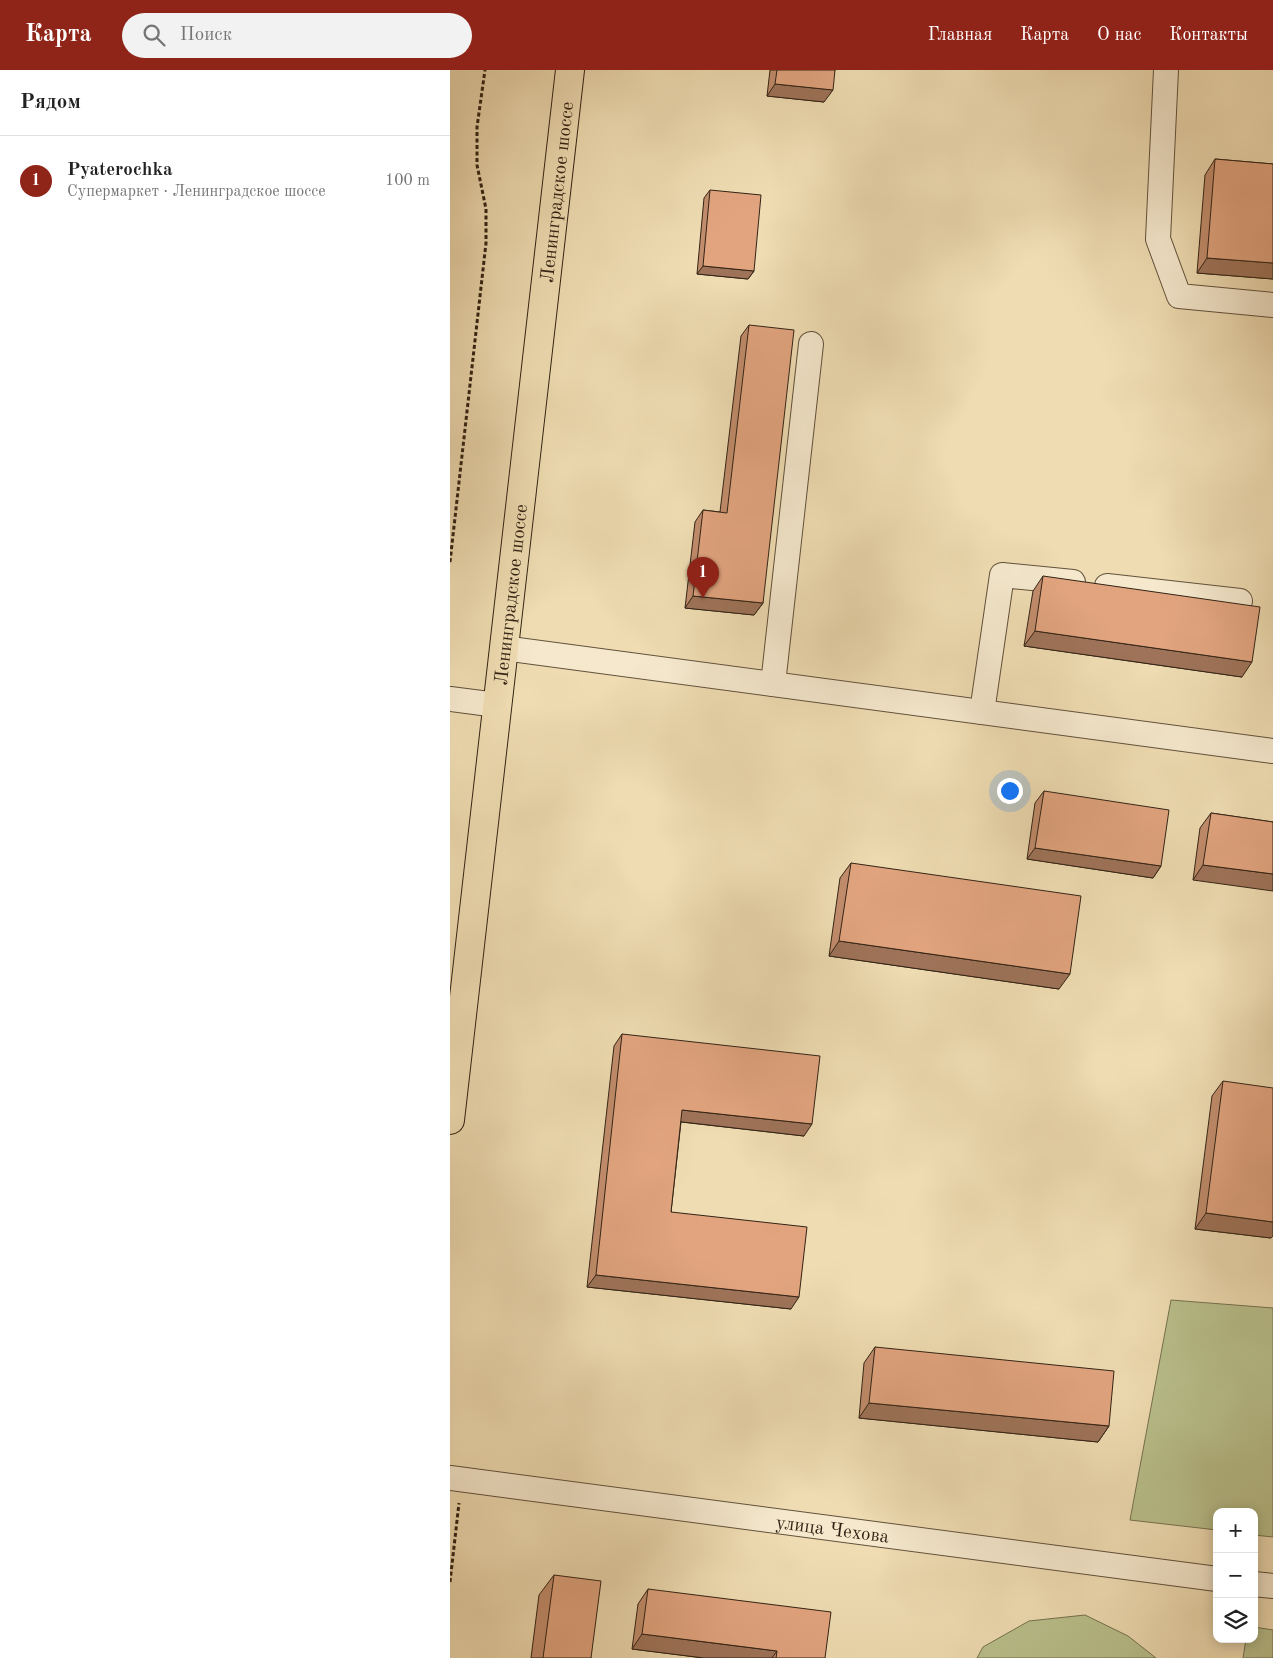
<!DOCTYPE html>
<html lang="ru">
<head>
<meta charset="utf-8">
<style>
  body { margin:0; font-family:"Old Standard TT",serif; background:#f2f2f2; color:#222 }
  .controls { position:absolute; right:15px; bottom:15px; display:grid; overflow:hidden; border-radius:10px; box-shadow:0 2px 12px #0003 }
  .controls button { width:45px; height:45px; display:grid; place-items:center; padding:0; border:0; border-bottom:1px solid #e0e0e0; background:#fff; color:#222; font:25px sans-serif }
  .you { position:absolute; left:559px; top:720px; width:18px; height:18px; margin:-12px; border:4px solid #fff; border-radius:50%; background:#1a73e8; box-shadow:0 0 0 8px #1a73e833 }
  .badge { display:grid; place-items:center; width:32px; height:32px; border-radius:50%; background:#8f2418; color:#fff; font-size:16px; font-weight:700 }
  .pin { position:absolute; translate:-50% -41px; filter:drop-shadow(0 1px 2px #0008) }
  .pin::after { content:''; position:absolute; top:26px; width:18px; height:15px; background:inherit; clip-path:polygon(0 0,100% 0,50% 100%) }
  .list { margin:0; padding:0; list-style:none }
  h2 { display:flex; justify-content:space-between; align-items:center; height:65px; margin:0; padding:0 20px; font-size:21px }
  h2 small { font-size:16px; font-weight:400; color:#767676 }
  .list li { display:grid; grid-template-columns:32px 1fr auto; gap:15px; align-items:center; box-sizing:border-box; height:90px; padding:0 20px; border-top:1px solid #e0e0e0 }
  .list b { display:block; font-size:19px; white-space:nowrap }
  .list p { margin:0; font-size:16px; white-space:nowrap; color:#767676 }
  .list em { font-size:16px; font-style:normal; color:#767676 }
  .icon { flex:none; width:28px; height:28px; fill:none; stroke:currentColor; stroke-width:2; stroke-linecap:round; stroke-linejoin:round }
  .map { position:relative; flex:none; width:823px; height:1588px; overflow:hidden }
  header { display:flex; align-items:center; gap:30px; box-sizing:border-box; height:70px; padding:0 25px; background:#8f2418; color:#fff }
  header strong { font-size:24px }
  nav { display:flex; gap:28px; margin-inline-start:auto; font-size:18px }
  .search { width:350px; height:45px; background:#f2f2f2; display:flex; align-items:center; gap:12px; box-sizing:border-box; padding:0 18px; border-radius:28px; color:#767676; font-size:19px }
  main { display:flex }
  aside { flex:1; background:#fff }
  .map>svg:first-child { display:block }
</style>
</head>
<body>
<header>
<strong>Карта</strong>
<div class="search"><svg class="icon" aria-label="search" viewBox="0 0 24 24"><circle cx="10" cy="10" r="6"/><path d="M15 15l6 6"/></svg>Поиск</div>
<nav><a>Главная</a><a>Карта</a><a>О нас</a><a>Контакты</a></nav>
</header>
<main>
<aside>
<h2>Рядом<small></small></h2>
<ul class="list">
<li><span class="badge">1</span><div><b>Pyaterochka</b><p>Супермаркет · Ленинградское шоссе</p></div><em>100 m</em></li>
</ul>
</aside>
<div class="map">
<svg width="823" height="1588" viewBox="0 0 823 1588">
  <rect width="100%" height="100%" fill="#efdcb2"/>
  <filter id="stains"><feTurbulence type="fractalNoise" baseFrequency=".004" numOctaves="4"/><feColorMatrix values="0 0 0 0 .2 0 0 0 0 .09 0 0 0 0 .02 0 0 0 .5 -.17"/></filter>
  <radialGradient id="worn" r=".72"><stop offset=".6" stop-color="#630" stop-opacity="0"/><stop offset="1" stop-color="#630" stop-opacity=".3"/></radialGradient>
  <!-- green -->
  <path fill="#b9c08c" stroke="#767250" d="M721,1230L823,1238V1467L804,1465V1442H767V1460L680,1450Z
    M635,1545L678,1566L706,1588H527L533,1577L579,1551Z
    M804,1557L823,1560V1588H793L796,1569H804Z"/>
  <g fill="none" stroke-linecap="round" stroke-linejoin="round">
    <defs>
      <g id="minor">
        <path d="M716,0L708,169L729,226L823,235"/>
        <path d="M657,516L790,531"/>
        <path d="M54,578L823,681"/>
        <path d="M323,614L361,274"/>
        <path d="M0,629L47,635"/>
        <path d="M532,642L552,505L623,512"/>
        <path id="s1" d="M0,1408L767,1509"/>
        <path d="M804,1514L823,1516"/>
      </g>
      <g id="major">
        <path id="s2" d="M0,1050L120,0"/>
      </g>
    </defs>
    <!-- minor casing -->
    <use href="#minor" stroke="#61513c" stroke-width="26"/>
    <!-- major casing -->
    <use href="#major" stroke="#322315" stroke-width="30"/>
    <!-- path -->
    <path stroke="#322315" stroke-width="3" stroke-dasharray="4 2.5" stroke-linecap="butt" d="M0,492L36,173V139L27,95V57L35,0
      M0,1512L9,1433"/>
    <!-- minor -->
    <use href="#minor" stroke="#f5e8cd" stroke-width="24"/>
    <!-- major -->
    <use href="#major" stroke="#efdcb2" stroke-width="28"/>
  </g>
  <!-- wall -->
  <path fill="#c28d6d" stroke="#322315" d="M320,0H385L374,32L317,26Z
    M765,89L823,94V209L747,203L755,105Z
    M260,120L304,201L298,209L247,204L254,128Z
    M299,255L313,533L304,545L235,538L245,452L253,440L270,442L291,266Z
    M593,506L792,607L574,576L583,521Z
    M594,721L711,796L703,808L577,789L585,733Z
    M761,743L823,752L743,810L750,758Z
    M401,793L609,919L379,886L390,808Z
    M172,964L354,1066L231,1052L221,1142L341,1239L137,1217L164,976Z
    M773,1011L821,1168L745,1159L762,1026Z
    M425,1277L659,1356L648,1372L409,1348L414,1293Z
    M104,1505L141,1588H81L89,1525Z
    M198,1519L375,1588H254L182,1579L188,1534Z"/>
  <!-- shaded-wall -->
  <path fill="#9e7359" stroke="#322315" d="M325,14L383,20L374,32L317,26Z
    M757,188L823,193V209L747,203Z
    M253,196L304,201L298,209L247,204Z
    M243,526L313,533L304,545L235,538Z
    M585,561L802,592L792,607L574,576Z
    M585,778L711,796L703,808L577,789Z
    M753,795L823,804V821L743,810Z
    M389,871L620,904L609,919L379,886Z
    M232,1040L362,1054L354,1066L224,1051Z
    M756,1143L823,1152V1166L821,1168L745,1159Z
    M146,1205L349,1227L341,1239L137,1217Z
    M419,1333L659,1356L648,1372L409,1348Z
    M192,1564L327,1581L322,1588H254L182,1579Z"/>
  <!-- building -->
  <path fill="#e1a47f" stroke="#322315" d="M327,0H385L383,20L325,14Z
    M765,89L823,94V193L757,188Z
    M260,120L311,125L304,201L253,196Z
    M299,255L344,260L313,533L243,526L253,440L277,443Z
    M593,506L810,537L802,592L585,561Z
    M594,721L719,740L711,796L585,778Z
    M761,743L823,752V804L753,795Z
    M401,793L631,826L620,904L389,871Z
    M172,964L370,986L362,1054L232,1040L221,1142L357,1157L349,1227L146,1205Z
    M773,1011L823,1018V1152L756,1143Z
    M425,1277L664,1301L659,1356L419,1333Z
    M104,1505L151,1511L141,1588H93Z
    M198,1519L381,1542L375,1588H326L327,1581L192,1564Z"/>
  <g text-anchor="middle" stroke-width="4" stroke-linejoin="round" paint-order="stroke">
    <!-- street labels -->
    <g font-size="19" fill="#322315" stroke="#f5e8cd">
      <text dy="7" stroke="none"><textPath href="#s2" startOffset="934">Ленинградское шоссе</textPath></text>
      <text dy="7" stroke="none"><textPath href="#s2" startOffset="529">Ленинградское шоссе</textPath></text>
      <text dy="7" stroke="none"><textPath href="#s1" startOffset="386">улица Чехова</textPath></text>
    </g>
  </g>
  <rect width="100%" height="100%" filter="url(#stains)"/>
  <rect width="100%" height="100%" fill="url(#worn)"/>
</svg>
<div class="controls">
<button>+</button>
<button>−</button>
<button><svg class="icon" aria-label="layers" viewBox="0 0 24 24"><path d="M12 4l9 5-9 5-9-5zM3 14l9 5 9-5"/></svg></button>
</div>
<div class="you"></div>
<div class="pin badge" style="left:253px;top:528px">1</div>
</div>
</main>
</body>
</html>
